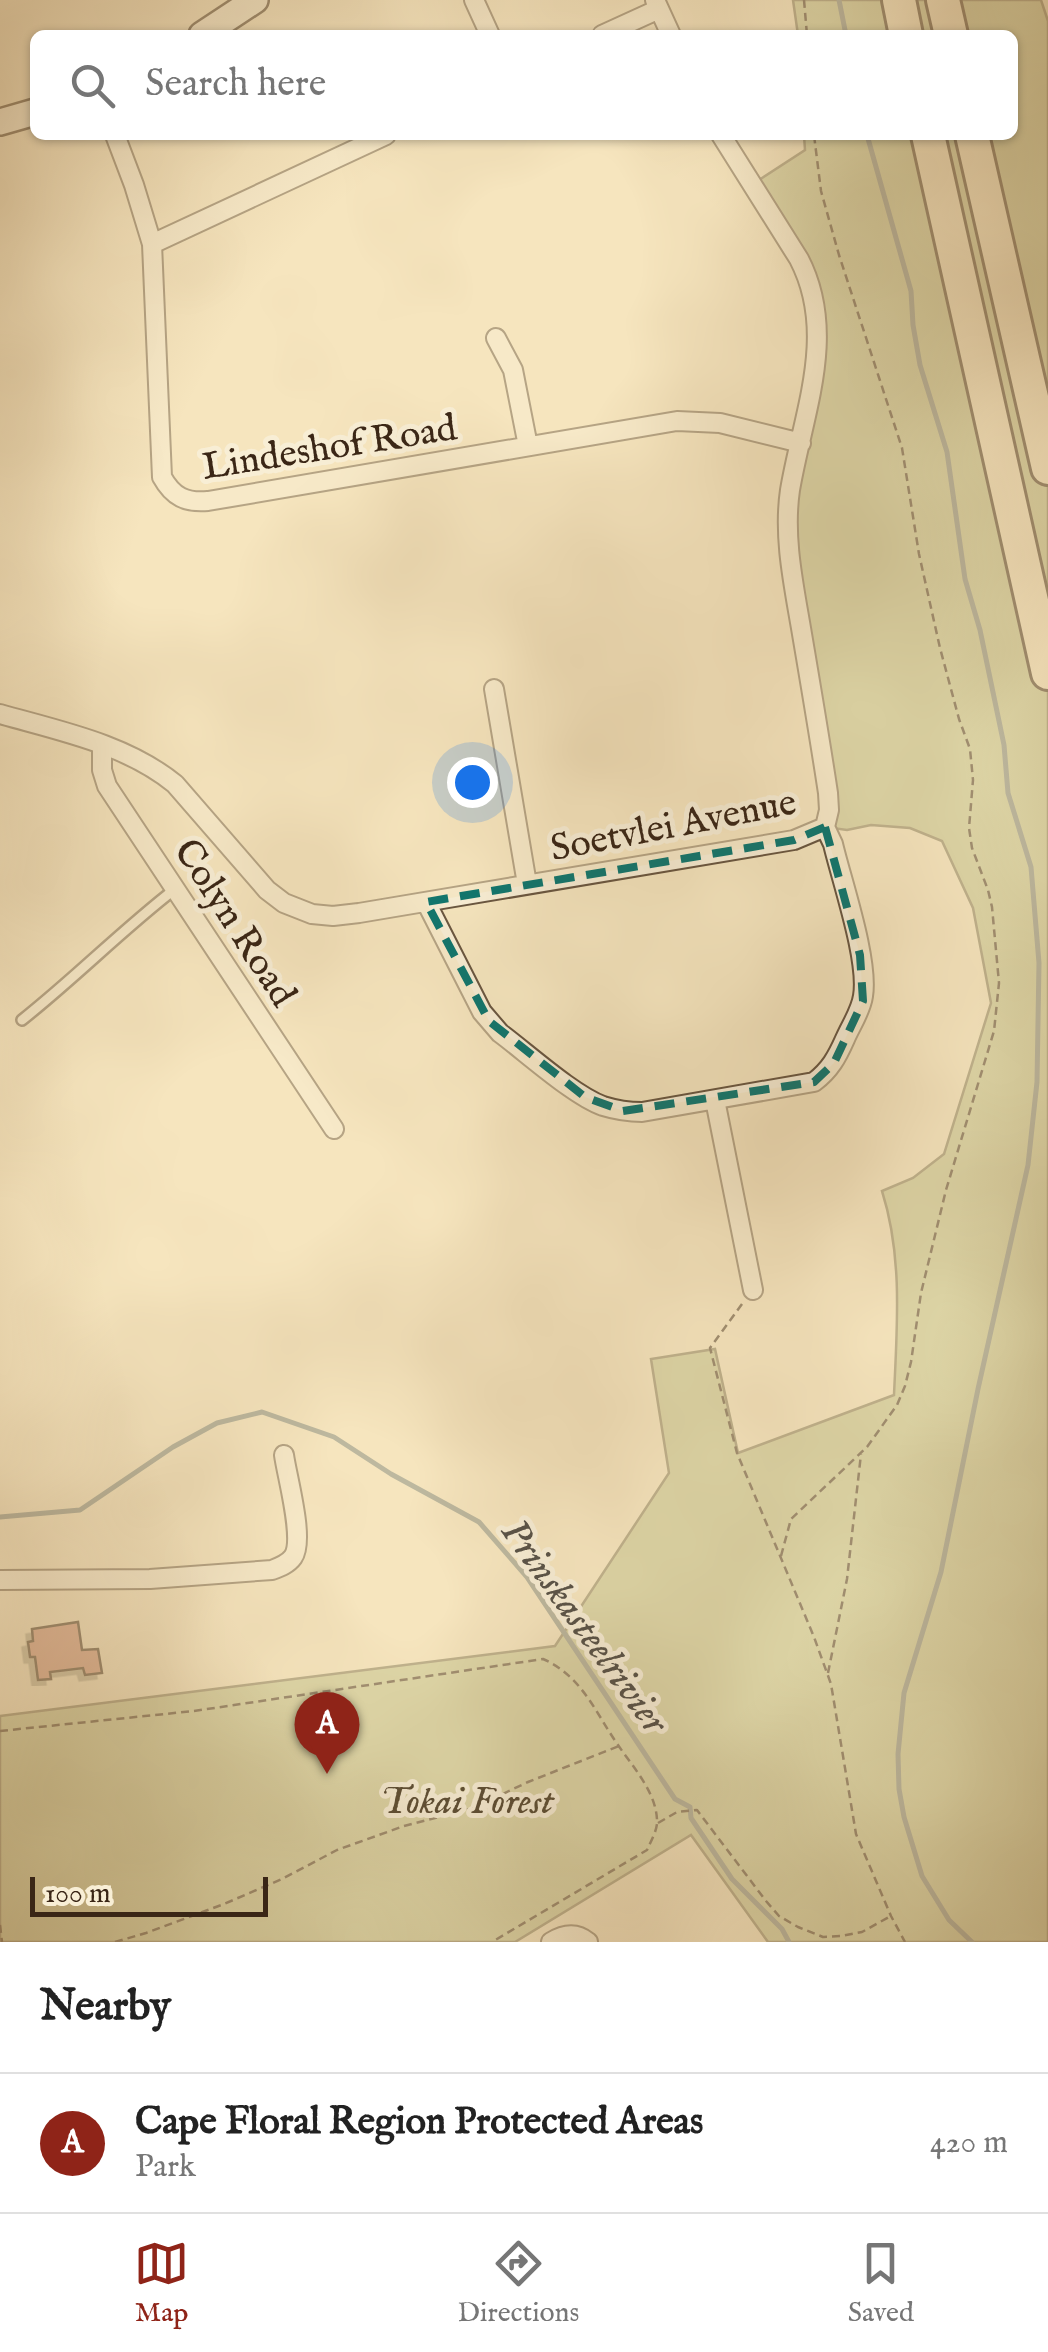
<!DOCTYPE html>
<html lang="en">
<head>
<meta charset="utf-8">
<style>
  body { margin:0; font-family:"IM FELL English",serif; background:#f2f2f2; color:#222 }
  .scale { position:absolute; left:30px; bottom:25px; width:238px; box-sizing:border-box; padding-left:10px; border:5px solid #3a2616; border-top:0; font-size:28px; line-height:35px; white-space:nowrap; color:#3a2616; -webkit-text-stroke:8px #f8eed5; paint-order:stroke }
  .you { position:absolute; left:472px; top:782px; width:35px; height:35px; margin:-25px; border:8px solid #fff; border-radius:50%; background:#1a73e8; box-shadow:0 0 0 15px #1a73e833 }
  .badge { display:grid; place-items:center; width:65px; height:65px; border-radius:50%; background:#8f2418; color:#fff; font-size:32px; font-weight:700 }
  .pin { position:absolute; translate:-50% -82px; filter:drop-shadow(0 2px 5px #0008) }
  .pin::after { content:''; position:absolute; top:52px; width:35px; height:30px; background:inherit; clip-path:polygon(0 0,100% 0,50% 100%) }
  .list { margin:0; padding:0; list-style:none }
  h2 { display:flex; justify-content:space-between; align-items:center; height:130px; margin:0; padding:0 40px; font-size:42px }
  h2 small { font-size:32px; font-weight:400; color:#767676 }
  .list li { display:grid; grid-template-columns:65px 1fr auto; gap:30px; align-items:center; box-sizing:border-box; height:140px; padding:0 40px; border-top:2px solid #e0e0e0 }
  .list b { display:block; font-size:38px; white-space:nowrap }
  .list p { margin:0; font-size:32px; white-space:nowrap; color:#767676 }
  .list em { font-size:32px; font-style:normal; color:#767676 }
  .icon { flex:none; width:55px; height:55px; fill:none; stroke:currentColor; stroke-width:2; stroke-linecap:round; stroke-linejoin:round }
  .map { position:relative; flex:none; width:1048px; height:1942px; overflow:hidden }
  .search { position:absolute; background:#fff; box-shadow:0 2px 8px #0004; left:30px; right:30px; top:30px; height:110px; display:flex; align-items:center; gap:25px; box-sizing:border-box; padding:0 35px; border-radius:15px; color:#767676; font-size:38px }
  .sheet { height:270px; background:#fff }
  nav { display:flex; justify-content:space-around; align-items:center; box-sizing:border-box; height:140px; border-top:2px solid #e0e0e0; background:#fff; font-size:28px; color:#767676 }
  nav a { display:grid; justify-items:center; gap:5px }
  nav .on { color:#8f2418 }
  .map>svg:first-child { display:block }
</style>
</head>
<body>
<div class="map">
<svg width="1048" height="1942" viewBox="0 0 1048 1942">
  <defs>
    <filter id="shadow"><feDropShadow dx="-5.5" dy="5.5" stdDeviation="0" flood-color="#0004"/></filter>
  </defs>
  <rect width="100%" height="100%" fill="#f5e5be"/>
  <filter id="stains"><feTurbulence type="fractalNoise" baseFrequency=".002" numOctaves="4"/><feColorMatrix values="0 0 0 0 .2 0 0 0 0 .09 0 0 0 0 .02 0 0 0 .5 -.17"/></filter>
  <radialGradient id="worn" r=".72"><stop offset=".6" stop-color="#630" stop-opacity="0"/><stop offset="1" stop-color="#630" stop-opacity=".3"/></radialGradient>
  <!-- green -->
  <path fill="#c2c38d" stroke="#7e7452" stroke-width="2.5" d="M793,0H1041L1048,21V1942H768L691,1835L515,1942H0V1716L555,1646L669,1473L651,1359L715,1349L738,1453L894,1395C897,1327 903,1257 882,1191L913,1178L944,1154L991,1003L973,908L942,841L910,828L871,825L847,830L825,827L788,549L814,299L753,184L805,150L804,135H1013V35H798Z"/>
  <g fill="none" stroke-linecap="round" stroke-linejoin="round">
    <!-- stream -->
    <path stroke="#78807a" stroke-width="5" d="M839,0L846,35
      M867,135L911,291L913,325L920,365L947,452L965,579L980,630L1004,745L1008,793L1031,867L1039,963L1037,1082L1028,1165L978,1389L941,1572L904,1693L898,1754L899,1789L904,1817L922,1876L949,1920L972,1942
      M0,1517L80,1510L173,1447L217,1423L262,1412L334,1437L391,1474L479,1522L527,1577L675,1799L690,1807L691,1818L732,1879L782,1929L789,1942"/>
  </g>
  <!-- building -->
  <path fill="#ce8971" stroke="#3a2616" stroke-width="2.5" filter="url(#shadow)" d="M78,1622L82,1650L98,1649L102,1673L85,1675L83,1668L50,1672L51,1679L38,1680L35,1657H30L28,1642L33,1641L32,1629Z"/>
  <g fill="none" stroke-linecap="round" stroke-linejoin="round">
    <defs>
      <path id="lane" d="M22,1020C75,978 122,930 175,889"/>
      <path id="street" d="M474,0L490,35
        M655,0L671,35
        M602,35L659,9
        M115,135L134,185L152,244L162,477C173,497 186,503 208,501L677,421L720,423L801,443
        M721,135L799,259C838,334 803,413 790,490C783,538 794,586 802,634C811,687 820,740 828,793L829,810L825,827
        M152,244L386,135
        M496,338L513,370L528,446
        M494,689L527,884
        M0,714C60,731 126,744 175,784L267,890L284,903L312,914L333,916L359,913L794,840L825,827
        M102,745V770L107,786L334,1129
        M426,902L482,1012L500,1033C527,1053 573,1095 603,1106C616,1110 628,1112 642,1112L814,1082C830,1070 837,1057 845,1039C851,1025 861,1011 863,996C869,960 842,882 833,844L825,827
        M715,1100L753,1290
        M0,1580L150,1579L272,1570C280,1567 288,1564 293,1557C305,1540 287,1477 284,1455
        M551,1942C564,1934 576,1932 588,1942"/>
      <path id="secondary" d="M202,35L255,0
        M0,122L35,112"/>
      <path id="highway" d="M899,0L906,35
        M943,0L951,35
        M928,135L1048,673
        M972,135L1048,468"/>
    </defs>
    <!-- lane casing -->
    <use href="#lane" stroke="#695640" stroke-width="14"/>
    <!-- street casing -->
    <use href="#street" stroke="#695640" stroke-width="22"/>
    <!-- secondary casing -->
    <use href="#secondary" stroke="#3a2616" stroke-width="30"/>
    <!-- highway casing -->
    <use href="#highway" stroke="#3a2616" stroke-width="38"/>
    <!-- path -->
    <path stroke="#3a2616" stroke-width="2.5" stroke-dasharray="8 5" stroke-linecap="butt" d="M804,0L807,35
      M742,1304L710,1348L737,1453L814,1637L831,1684L856,1834L891,1916L905,1942
      M781,1556L791,1519L867,1447L897,1405L905,1386L911,1362L921,1293L946,1190L994,1031L999,983L992,907L988,890L972,848L969,828L973,780L970,749L959,719L940,648L919,554L902,448L839,255L821,191L814,135
      M828,1673L847,1579L861,1454
      M0,1731L194,1711L543,1659C582,1676 595,1712 618,1745C633,1767 656,1792 657,1820C658,1829 651,1841 647,1850L492,1942
      M658,1823L677,1812L697,1810L766,1901L779,1916L798,1927L823,1937L841,1936L862,1932L889,1917
      M0,1925L2,1942
      M115,1942L146,1933L224,1904L282,1879L337,1850L404,1826L473,1808L528,1782L619,1746"/>
    <!-- lane -->
    <use href="#lane" stroke="#f8eed5" stroke-width="9"/>
    <!-- street -->
    <use href="#street" stroke="#f8eed5" stroke-width="18"/>
    <!-- secondary -->
    <use href="#secondary" stroke="#f8eed5" stroke-width="25"/>
    <!-- highway -->
    <use href="#highway" stroke="#f5e5be" stroke-width="32"/>
  </g>
  <!-- marked area -->
  <path d="M0 0H1048V1942H0ZM825,827L860,955L863,1001L834,1063L814,1082L623,1111L585,1097L489,1021L426,902L794,840Z" fill="#f5e5be" fill-opacity=".55" fill-rule="evenodd"/>
  <path fill="none" stroke="#0f766e" stroke-width="8" stroke-dasharray="20 12" stroke-linejoin="round" d="M825,827L860,955L863,1001L834,1063L814,1082L623,1111L585,1097L489,1021L426,902L794,840Z"/>
  <g text-anchor="middle" stroke-width="10" stroke-linejoin="round" paint-order="stroke">
    <!-- street labels -->
    <g font-size="38" fill="#3a2616" stroke="#f8eed5">
      <text transform="translate(329 446) rotate(-9)" y="13">Lindeshof Road</text>
      <text transform="translate(673 824) rotate(-11)" y="13">Soetvlei Avenue</text>
      <text transform="translate(236 922) rotate(57)" y="13">Colyn Road</text>
    </g>
    <!-- park labels -->
    <g font-size="38" font-style="italic" fill="#5c4d34" stroke="#f8eed5">
      <text x="467" y="1813">Tokai Forest</text>
    </g>
    <!-- water labels -->
    <g font-size="40" font-style="italic" fill="#595348" stroke="#f8eed5">
      <text transform="translate(586 1625) rotate(54)" y="14">Prinskasteelrivier</text>
    </g>
  </g>
  <rect width="100%" height="100%" filter="url(#stains)"/>
  <rect width="100%" height="100%" fill="url(#worn)"/>
</svg>
<div class="scale">100 m</div>
<div class="you"></div>
<div class="pin badge" style="left:327px;top:1774px">A</div>
<div class="search"><svg class="icon" aria-label="search" viewBox="0 0 24 24"><circle cx="10" cy="10" r="6"/><path d="M15 15l6 6"/></svg>Search here</div>
</div>
<section class="sheet">
<h2>Nearby<small></small></h2>
<ul class="list">
<li><span class="badge">A</span><div><b>Cape Floral Region Protected Areas</b><p>Park</p></div><em>420 m</em></li>
</ul>
</section>
<nav>
<a class="on"><svg class="icon" aria-label="map" viewBox="0 0 24 24"><path d="M3 6l6-2 6 2 6-2v14l-6 2-6-2-6 2zM9 4v14M15 6v14"/></svg>Map</a>
<a><svg class="icon" aria-label="directions" viewBox="0 0 24 24"><path d="M12 3l9 9-9 9-9-9zM9 14v-3h6M13 9l2 2-2 2"/></svg>Directions</a>
<a><svg class="icon" aria-label="saved" viewBox="0 0 24 24"><path d="M7 4h10v16l-5-4-5 4z"/></svg>Saved</a>
</nav>
</body>
</html>
